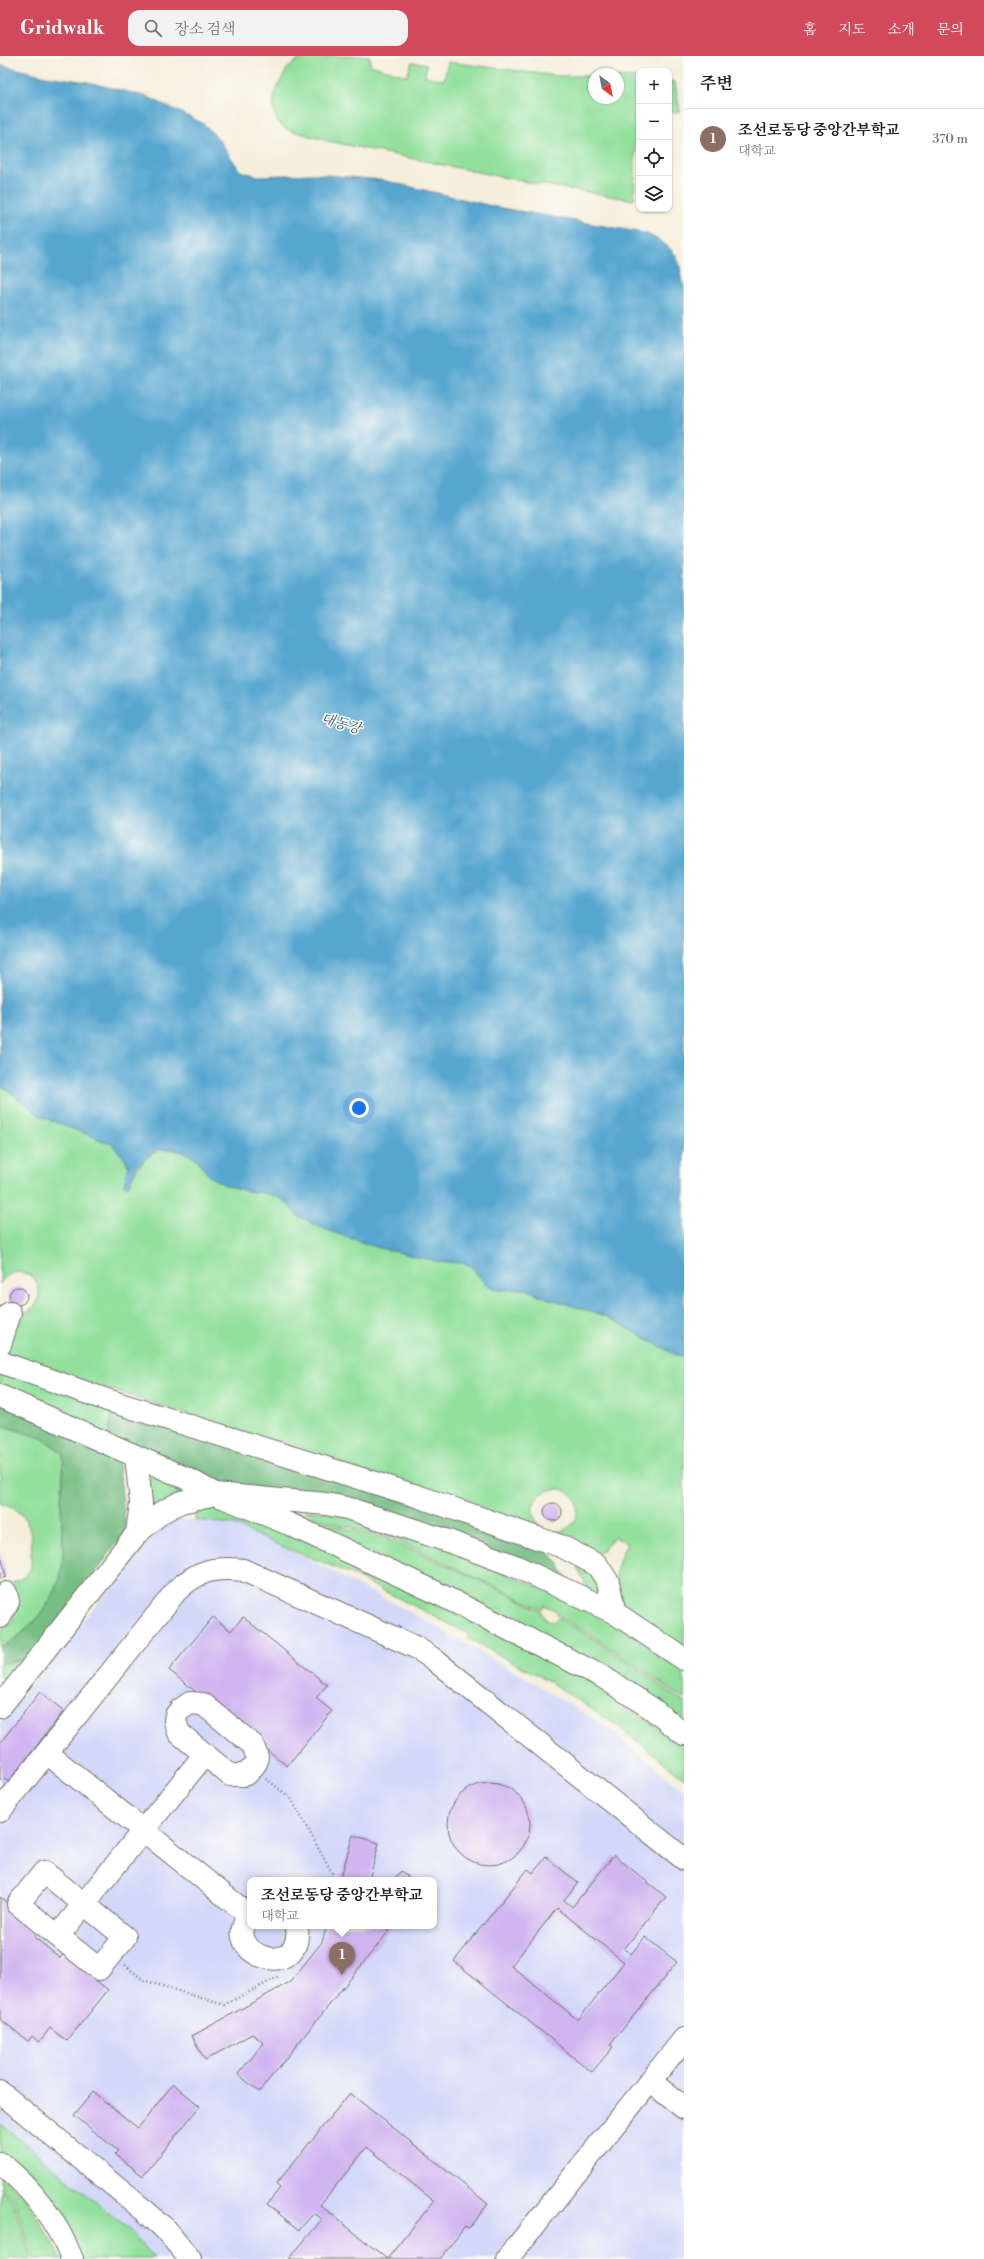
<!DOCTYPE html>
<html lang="ko">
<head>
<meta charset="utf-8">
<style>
  body { margin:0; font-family:"Libre Bodoni","Noto Serif KR",serif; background:#f2f2f2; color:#222 }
  .controls { position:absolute; right:12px; top:12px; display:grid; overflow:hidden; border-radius:8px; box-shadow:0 1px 3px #0004 }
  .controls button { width:36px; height:36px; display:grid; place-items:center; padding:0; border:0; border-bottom:1px solid #e0e0e0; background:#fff; color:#222; font:20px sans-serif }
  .compass { position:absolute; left:588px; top:12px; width:36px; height:36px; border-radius:50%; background:#fff; box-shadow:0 1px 3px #0004; rotate:148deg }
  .you { position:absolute; left:359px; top:1052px; width:14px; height:14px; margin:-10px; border:3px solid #fff; border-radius:50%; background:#1a73e8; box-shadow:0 0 0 6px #1a73e833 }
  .badge { display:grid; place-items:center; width:26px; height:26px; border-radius:50%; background:#d1495b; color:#fff; font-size:13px; font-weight:700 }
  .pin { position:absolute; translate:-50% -33px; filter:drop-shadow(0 1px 2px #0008) }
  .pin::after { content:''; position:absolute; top:21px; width:14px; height:12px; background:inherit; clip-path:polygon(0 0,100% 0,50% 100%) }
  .popup { position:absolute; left:247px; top:1821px; width:190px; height:52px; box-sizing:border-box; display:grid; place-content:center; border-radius:8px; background:#fff; filter:drop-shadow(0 1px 3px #0005); font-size:13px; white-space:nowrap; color:#767676 }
  .popup b { font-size:15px; color:#222 }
  .popup::after { content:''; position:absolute; left:50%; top:100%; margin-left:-8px; border:8px solid transparent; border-top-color:#fff }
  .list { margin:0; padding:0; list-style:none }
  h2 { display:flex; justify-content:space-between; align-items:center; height:52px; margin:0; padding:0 16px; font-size:17px }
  h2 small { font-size:13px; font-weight:400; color:#767676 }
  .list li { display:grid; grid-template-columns:26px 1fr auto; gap:12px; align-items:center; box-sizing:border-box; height:60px; padding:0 16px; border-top:1px solid #e0e0e0 }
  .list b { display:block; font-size:15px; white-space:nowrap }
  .list p { margin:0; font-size:13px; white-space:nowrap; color:#767676 }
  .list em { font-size:13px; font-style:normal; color:#767676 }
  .icon { flex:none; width:22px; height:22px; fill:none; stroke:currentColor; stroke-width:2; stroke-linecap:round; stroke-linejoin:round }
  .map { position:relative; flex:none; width:684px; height:2203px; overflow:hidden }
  header { display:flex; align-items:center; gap:24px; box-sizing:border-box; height:56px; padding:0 20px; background:#d1495b; color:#fff }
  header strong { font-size:19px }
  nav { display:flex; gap:22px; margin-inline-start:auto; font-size:14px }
  .search { width:280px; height:36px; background:#f2f2f2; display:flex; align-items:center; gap:10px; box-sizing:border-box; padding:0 14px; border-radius:12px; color:#767676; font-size:15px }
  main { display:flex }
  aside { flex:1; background:#fff }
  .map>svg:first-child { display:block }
</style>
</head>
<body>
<header>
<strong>Gridwalk</strong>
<div class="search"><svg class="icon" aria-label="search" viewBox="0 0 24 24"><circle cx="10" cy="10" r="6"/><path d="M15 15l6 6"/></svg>장소 검색</div>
<nav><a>홈</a><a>지도</a><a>소개</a><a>문의</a></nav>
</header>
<main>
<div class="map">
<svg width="684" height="2203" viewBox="0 0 684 2203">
  <rect width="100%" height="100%" fill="#fdfcf7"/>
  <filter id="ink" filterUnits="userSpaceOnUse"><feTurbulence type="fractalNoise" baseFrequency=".025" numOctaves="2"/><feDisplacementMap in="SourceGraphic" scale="8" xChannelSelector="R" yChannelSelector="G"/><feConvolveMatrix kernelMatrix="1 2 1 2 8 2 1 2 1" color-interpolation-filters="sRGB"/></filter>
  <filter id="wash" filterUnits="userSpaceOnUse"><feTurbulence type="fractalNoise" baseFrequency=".012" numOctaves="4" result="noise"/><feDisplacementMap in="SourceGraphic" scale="16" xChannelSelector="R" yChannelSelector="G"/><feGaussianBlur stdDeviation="0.9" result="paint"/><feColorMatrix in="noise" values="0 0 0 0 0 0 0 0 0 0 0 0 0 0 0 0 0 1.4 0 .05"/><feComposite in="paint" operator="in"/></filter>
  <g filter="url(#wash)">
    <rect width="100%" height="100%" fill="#f4eedb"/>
    <!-- built -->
    <path fill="#d3d8f9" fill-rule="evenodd" d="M173,1464H195L232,1468L286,1492L414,1558L546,1634L608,1672L684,1735V2203H90L0,2102V1667L157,1474ZM250,1824H434V1870H250Z"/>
    <!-- green -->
    <path fill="#93e09d" stroke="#5f8664" d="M306,0H370V9L407,20L412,6L427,8L425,20L444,24L448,6L558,20H594V42H618V21L639,22V70H636L634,144L526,126L328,85L286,73L277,65L273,51L276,34L287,13L299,3Z
      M669,25L675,26L680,55L669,57Z
      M0,1028L43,1061L112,1088L126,1104L128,1110L125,1129L128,1130C139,1107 155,1086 182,1096C188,1098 194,1101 198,1105C210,1116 208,1121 225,1129C243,1136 268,1132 283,1144C289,1148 293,1155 298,1160L440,1206L465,1207L471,1210L486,1229L498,1234L526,1233L541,1240L606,1260L676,1299L684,1300V1594L625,1555C610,1530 615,1511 627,1487L614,1481L596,1501L550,1476C564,1477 577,1470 577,1454C577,1413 507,1439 543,1473L0,1298L15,1258C36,1258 45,1240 35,1223C23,1213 8,1214 0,1228Z
      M0,1310L113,1352L108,1381L0,1334Z
      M0,1369L42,1382L63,1397C64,1415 62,1429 61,1446C61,1464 64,1483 63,1501C62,1540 34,1571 2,1591L0,1590V1575L11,1568L14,1559L9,1529C16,1525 24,1522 29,1515C32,1512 31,1504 31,1500C34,1475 27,1453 0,1448Z
      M149,1415L191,1431L152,1456Z
      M217,1450L292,1476L600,1630L684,1691V1722L618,1670L547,1624L467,1582L469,1578L349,1517L286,1492L232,1468L195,1464V1453Z
      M304,1454L325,1456L436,1488L611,1561L684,1610V1643L602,1586L557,1559V1555L544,1549L542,1553L392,1482L317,1463Z
      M291,1455L301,1456L315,1465L390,1484L505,1536L541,1555L544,1562L554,1566L558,1562L602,1588L684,1646V1675L287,1459Z
      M591,1509L601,1539L588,1533L577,1511Z
      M34,1601L13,1621L0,1622V1608Z
      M0,2067L129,2174L154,2203H81L0,2097Z
      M0,2119L26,2143L63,2203H33L15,2144L0,2133Z
      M0,2135L13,2145L31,2203H0Z"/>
    <!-- forest -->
    <path fill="#76be84" stroke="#507458" d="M0,1347L118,1403L126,1475L34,1601L1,1608L0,1590L3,1591C34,1571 62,1540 63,1501C64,1483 61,1464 61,1446C62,1429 65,1415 63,1397L42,1382L0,1369Z
      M113,1352L541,1489L557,1505L568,1524L271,1436L222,1426L108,1381Z"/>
    <!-- water -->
    <path fill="#56a6d0" stroke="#40687e" d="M0,9L46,20L88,26L148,41L204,68L220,85L240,115L258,120L314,118L382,124L496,151L644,177C660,184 676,192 680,211C681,219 680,222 684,230V1300L676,1299L606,1260L541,1240L526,1233L498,1234L486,1229L471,1210L465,1207L440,1206L379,1192L326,1174L298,1160L283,1143L264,1137L246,1135L226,1129L210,1121L198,1105L191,1099L174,1093L157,1094L147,1102L137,1111L128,1130L124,1129L128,1110L126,1104L112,1088L42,1061L0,1028Z"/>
    <g id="blocks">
      <!-- building -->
      <path fill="#d0b5f1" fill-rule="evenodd" d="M9 1240a9 9 0 1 1 18 0a9 9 0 1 1-18 0Z
        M544 1456a9 9 0 1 1 18 0a9 9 0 1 1-18 0Z
        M0,1495L6,1521L0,1523Z
        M213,1561L231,1575L243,1561L327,1629L316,1642L332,1655L287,1710L169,1614Z
        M40,1636L64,1655L8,1726L3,1722L0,1726V1687Z
        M448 1768a41 41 0 1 1 82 0a41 41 0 1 1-82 0Z
        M353,1779L379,1787L369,1824H340Z
        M614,1799L666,1841L624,1893L631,1898L645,1881L677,1906L610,1989L613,1991L592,2016L454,1905L528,1813L533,1817L546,1801L578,1827L564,1844L572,1851ZM557,1852L624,1906L578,1964L511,1910Z
        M401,1815L412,1824H393Z
        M0,1841L40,1873L34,1881L60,1902L67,1894L96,1917L93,1922L108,1934L67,1985L50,1972L39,1986L32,1980L28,1985L0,1963Z
        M327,1870H393L259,2036L238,2018L264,1987L252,1978L205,2004L192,1980L290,1926L322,1886Z
        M173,2028L200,2050L143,2120L115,2098L118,2095L74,2059L93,2036L138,2072Z
        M350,2037L488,2148L468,2173L465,2171L440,2203H289L322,2163L314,2157L299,2174L267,2148L280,2132L276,2128ZM367,2091L434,2145L387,2203L320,2149Z"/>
    </g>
  </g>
  <g filter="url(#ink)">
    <use href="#blocks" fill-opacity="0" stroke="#716f69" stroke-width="1"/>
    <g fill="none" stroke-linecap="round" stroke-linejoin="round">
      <defs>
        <path id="minor" d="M0,1289L10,1257
          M0,1306L107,1344L420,1441L563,1491L597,1509L608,1526L615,1557
          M0,1340L190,1424L215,1438L326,1448L347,1452L451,1486L515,1510L615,1557L684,1603
          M136,1400L141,1447L137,1477
          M0,1561L8,1546L6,1537
          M190,1647L203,1648L253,1689L257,1701L256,1707L248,1717L243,1719H230L179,1677L175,1665L176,1659L180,1654Z
          M0,1651L137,1477L162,1456L181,1446L215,1438L289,1468L427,1532L603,1621L651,1652L684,1678
          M47,1697L250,1860
          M0,1755L177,1534C199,1514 214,1511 243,1514L415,1591L432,1602L684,1803
          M44,1816L125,1881L99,1913L18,1848Z
          M250,1859C217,1897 303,1929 297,1870
          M58,1880L205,1698
          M650,2025L684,2052
          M0,2036L145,2155L164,2172L190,2203
          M0,2107C33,2133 56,2164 72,2203
          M507,2203L684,1983"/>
      </defs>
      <!-- minor casing -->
      <use href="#minor" stroke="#716f69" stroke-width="24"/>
      <!-- path -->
      <path stroke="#716f69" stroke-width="2.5" stroke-dasharray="1 3" stroke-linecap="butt" d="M266,1723L291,1742L332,1817L330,1824
        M125,1909L143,1924L224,1949L278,1921"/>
      <!-- minor -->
      <use href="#minor" stroke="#fff" stroke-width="22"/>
    </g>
  </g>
  <g text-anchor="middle" stroke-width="3" stroke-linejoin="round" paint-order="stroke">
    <!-- water labels -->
    <g font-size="14" font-style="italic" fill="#3c5c6d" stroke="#fdfcf7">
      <text transform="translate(341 667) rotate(16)" y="5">대동강</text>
    </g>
  </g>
</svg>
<div class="controls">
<button>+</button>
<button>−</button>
<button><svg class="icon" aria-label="locate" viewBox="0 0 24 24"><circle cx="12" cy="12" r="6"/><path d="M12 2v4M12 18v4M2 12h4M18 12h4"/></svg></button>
<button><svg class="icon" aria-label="layers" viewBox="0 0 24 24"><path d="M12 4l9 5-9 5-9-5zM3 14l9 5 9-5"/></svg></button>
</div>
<svg class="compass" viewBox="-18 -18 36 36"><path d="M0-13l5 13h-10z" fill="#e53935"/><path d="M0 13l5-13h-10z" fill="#767676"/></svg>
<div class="you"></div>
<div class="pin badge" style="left:342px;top:1919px;background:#8d6e63">1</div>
<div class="popup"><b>조선로동당 중앙간부학교</b>대학교</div>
</div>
<aside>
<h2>주변<small></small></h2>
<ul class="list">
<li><span class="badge" style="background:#8d6e63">1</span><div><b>조선로동당 중앙간부학교</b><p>대학교</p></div><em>370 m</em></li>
</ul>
</aside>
</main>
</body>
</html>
